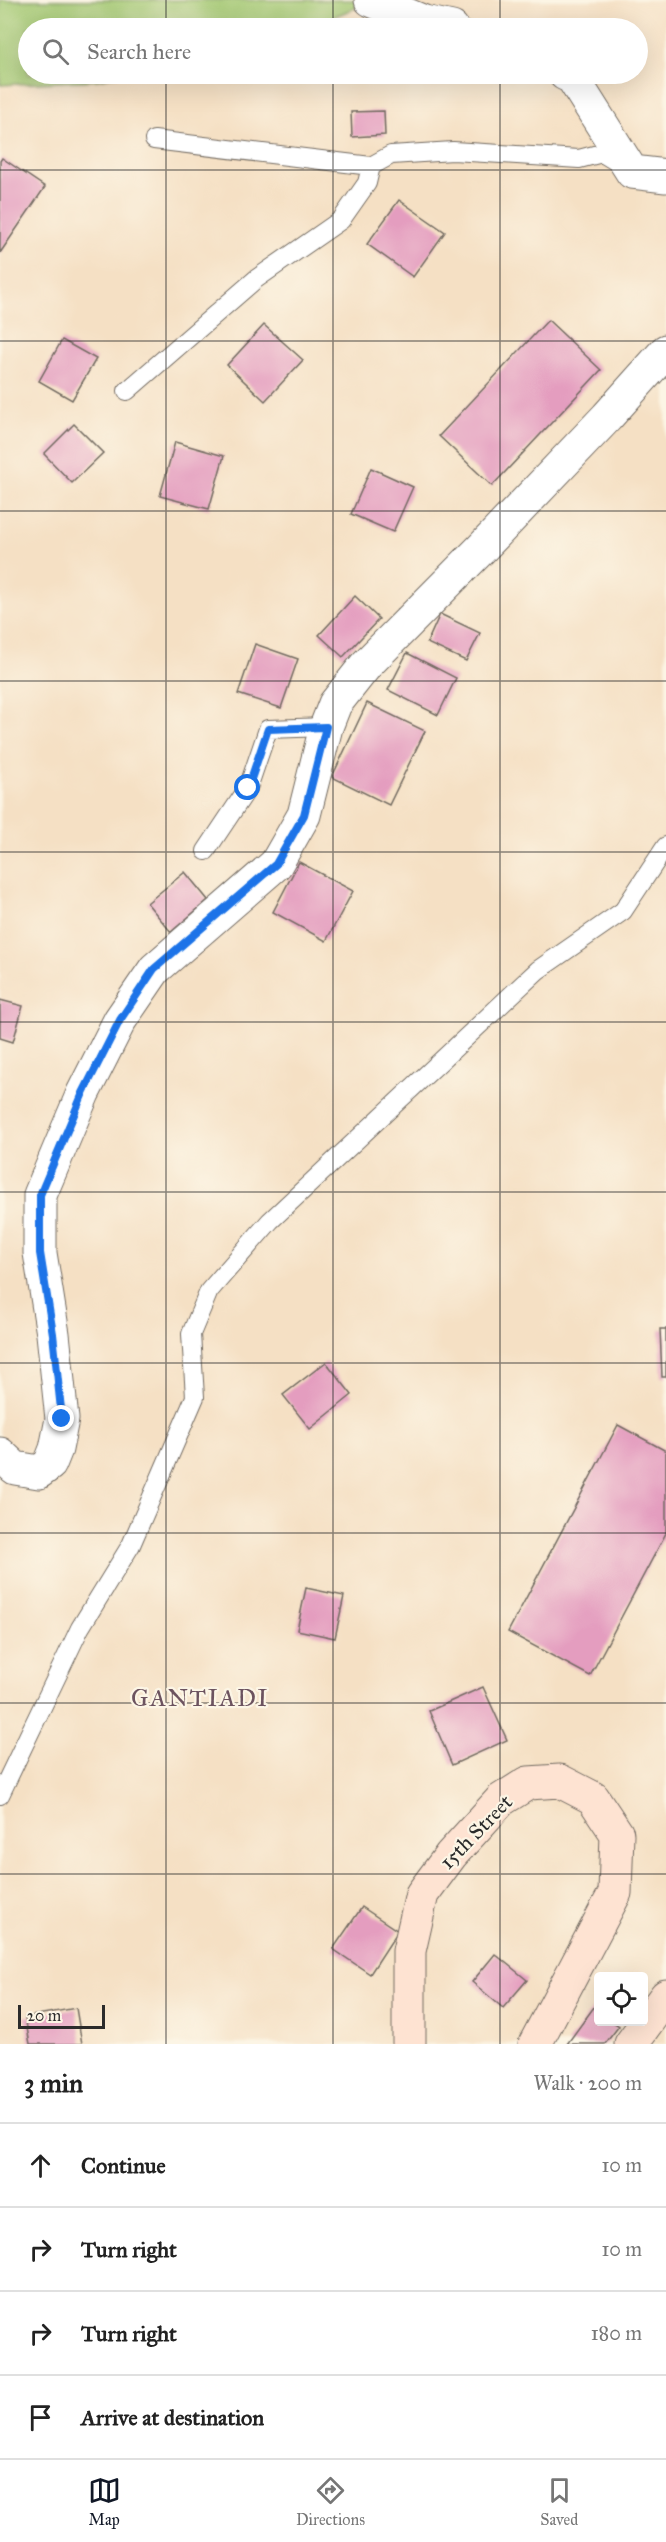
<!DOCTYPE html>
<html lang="en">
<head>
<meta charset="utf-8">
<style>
  body { margin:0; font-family:"IM FELL Great Primer",serif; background:#f6f6f6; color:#222 }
  .controls { position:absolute; right:18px; bottom:18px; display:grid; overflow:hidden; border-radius:6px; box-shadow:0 6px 24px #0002 }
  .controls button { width:54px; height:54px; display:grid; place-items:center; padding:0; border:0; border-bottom:2px solid #e0e0e0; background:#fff; color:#222; font:30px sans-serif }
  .scale { position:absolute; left:18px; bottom:15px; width:87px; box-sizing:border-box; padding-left:6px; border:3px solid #2b2b2b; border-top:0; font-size:16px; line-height:21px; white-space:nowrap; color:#2b2b2b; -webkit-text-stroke:4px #fcf5e5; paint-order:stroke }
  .stop { position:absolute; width:18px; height:18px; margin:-14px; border:4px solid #1a73e8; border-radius:50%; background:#fff }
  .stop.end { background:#1a73e8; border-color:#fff; box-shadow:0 2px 6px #0008 }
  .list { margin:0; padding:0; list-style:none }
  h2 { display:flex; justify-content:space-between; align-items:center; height:78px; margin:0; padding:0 24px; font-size:26px }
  h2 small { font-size:20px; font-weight:400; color:#767676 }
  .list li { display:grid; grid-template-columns:39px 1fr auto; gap:18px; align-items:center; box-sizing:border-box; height:84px; padding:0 24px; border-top:2px solid #e0e0e0 }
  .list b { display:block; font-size:22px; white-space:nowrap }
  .list em { font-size:20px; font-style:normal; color:#767676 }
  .icon { flex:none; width:33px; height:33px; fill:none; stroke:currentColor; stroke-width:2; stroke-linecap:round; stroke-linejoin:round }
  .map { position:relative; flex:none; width:666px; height:2044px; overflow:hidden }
  .search { position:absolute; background:#fff; box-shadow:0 6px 24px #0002; left:18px; right:18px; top:18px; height:66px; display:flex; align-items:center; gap:15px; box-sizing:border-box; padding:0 21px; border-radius:33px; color:#767676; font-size:22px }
  .sheet { height:414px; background:#fff }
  nav { display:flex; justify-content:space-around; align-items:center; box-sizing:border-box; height:84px; border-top:2px solid #e0e0e0; background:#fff; font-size:16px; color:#767676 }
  nav a { display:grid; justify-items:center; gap:3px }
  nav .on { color:#111827 }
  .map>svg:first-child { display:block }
</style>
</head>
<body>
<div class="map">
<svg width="666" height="2044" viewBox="0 0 666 2044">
  <rect width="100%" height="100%" fill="#fcf5e5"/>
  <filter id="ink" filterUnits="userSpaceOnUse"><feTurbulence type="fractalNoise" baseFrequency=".0167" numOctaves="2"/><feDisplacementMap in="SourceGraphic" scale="12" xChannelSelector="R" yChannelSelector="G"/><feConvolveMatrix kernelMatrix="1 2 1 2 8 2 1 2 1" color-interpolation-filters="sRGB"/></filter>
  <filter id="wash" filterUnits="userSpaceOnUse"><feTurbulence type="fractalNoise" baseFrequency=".008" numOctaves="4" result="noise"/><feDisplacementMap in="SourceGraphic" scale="24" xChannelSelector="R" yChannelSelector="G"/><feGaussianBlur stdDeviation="1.35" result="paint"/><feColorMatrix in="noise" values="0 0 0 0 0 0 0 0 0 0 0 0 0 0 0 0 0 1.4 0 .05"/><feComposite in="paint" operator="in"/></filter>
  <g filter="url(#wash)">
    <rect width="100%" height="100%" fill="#f5e0c4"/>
    <!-- green -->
    <path fill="#a3c872" stroke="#677a4e" stroke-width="1.5" d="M0,0H375L328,19L315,28H28V74H123L96,80L0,85Z"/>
    <g id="blocks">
      <!-- building -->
      <path fill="#e49dbf" d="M384,111L385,135L352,137L351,112Z
        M2,158L45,187L0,253V161Z
        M399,200L445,232L413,277L367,244Z
        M548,320L601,370L492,486L439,436Z
        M264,325L303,360L265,401L227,365Z
        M62,340L96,359L72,400L39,381Z
        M74,424L103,453L72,483L44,454Z
        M175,442L224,456L209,509L160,496Z
        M371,468L413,487L393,532L351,514Z
        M355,596L379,619L343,657L319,635Z
        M440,614L480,633L466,661L427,643Z
        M255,644L298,659L281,708L238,694Z
        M407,653L456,678L438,715L388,690Z
        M367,703L425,731L389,805L332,777Z
        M299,862L353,891L326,941L273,912Z
        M185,872L208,900L171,932L147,903Z
        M0,1000L23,1006L13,1042L0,1038Z
        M660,1329H666V1377H662Z
        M326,1362L352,1395L310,1429L283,1395Z
        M618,1425L666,1451V1533L590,1676L508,1632Z
        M306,1588L344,1596L335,1638L297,1630Z
        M483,1687L507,1740L452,1765L429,1711Z
        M362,1907L398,1931L370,1974L333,1949Z
        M495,1954L527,1980L503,2008L472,1982Z
        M594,2007L598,2010V2022H613L619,2026L605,2044H567Z
        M76,2008L82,2044H30L25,2017Z"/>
    </g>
  </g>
  <g filter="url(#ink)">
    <use href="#blocks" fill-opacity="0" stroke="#726a61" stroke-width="1.5"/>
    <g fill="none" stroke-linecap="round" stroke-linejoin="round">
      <defs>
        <path id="lane" d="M154,140L371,166L391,155L453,151L579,159L602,153L620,164
          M127,391L256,279L341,220L367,183L371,166
          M206,851L248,788L268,729L326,727
          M0,1795L80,1628L131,1545L195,1397L191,1334L209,1291L270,1221L538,970L623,911L666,846"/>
        <path id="street" d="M371,0L424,22L452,28
          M565,74L572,77L632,172L666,176
          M0,1454L15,1468L39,1472L50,1464L56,1449L62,1419L53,1334L40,1253V1195L83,1093L120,1020L155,969L276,864L304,815L326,727L335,704L366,665L481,549L607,417L666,351"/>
        <path id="secondary" d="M409,2044V1951L422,1894L451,1855L501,1800L528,1783L560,1781L593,1798L617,1834L615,1893L535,2044
          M631,2044L666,1996"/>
      </defs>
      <!-- lane casing -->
      <use href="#lane" stroke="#726a61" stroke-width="20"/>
      <!-- street casing -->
      <use href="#street" stroke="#726a61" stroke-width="35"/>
      <!-- secondary casing -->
      <use href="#secondary" stroke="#726a61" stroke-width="35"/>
      <!-- lane -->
      <use href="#lane" stroke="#fff" stroke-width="18"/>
      <!-- street -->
      <use href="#street" stroke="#fff" stroke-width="33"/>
      <!-- secondary -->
      <use href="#secondary" stroke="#fee3d2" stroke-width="33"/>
    </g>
  </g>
  <g fill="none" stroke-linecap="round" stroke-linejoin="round" filter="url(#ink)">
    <!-- route -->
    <path stroke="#1a73e8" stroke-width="8" d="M62,1419L53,1334L40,1253V1195L83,1093L120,1020L154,969L276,864L304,815L326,727L268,729L248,788"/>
  </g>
  <!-- grid -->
  <path fill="none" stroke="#2b2b2b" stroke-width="1.5" stroke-opacity="0.55" d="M166,0V28M333,0V28M500,0V28M166,74V2044M333,74V2044M500,74V2044M0,170H666M0,341H666M0,511H666M0,681H666M0,852H666M0,1022H666M0,1192H666M0,1363H666M0,1533H666M0,1703H666M0,1874H666"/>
  <g text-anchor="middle" stroke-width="4.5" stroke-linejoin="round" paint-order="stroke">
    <!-- street labels -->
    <g font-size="21" fill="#2b2b2b" stroke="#fcf5e5">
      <text transform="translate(476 1832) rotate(-46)" y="7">15th Street</text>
    </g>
    <!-- quarter labels -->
    <g font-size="24" letter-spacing="1.5" fill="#6c535f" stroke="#fcf5e5">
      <text x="200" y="1706">GANTIADI</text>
    </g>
  </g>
</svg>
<div class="controls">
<button><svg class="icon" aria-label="locate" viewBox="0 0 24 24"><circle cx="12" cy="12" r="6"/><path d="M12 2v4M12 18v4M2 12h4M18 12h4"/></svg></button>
</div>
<div class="scale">20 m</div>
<div class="stop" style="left:248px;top:788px"></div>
<div class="stop end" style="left:62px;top:1419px"></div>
<div class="search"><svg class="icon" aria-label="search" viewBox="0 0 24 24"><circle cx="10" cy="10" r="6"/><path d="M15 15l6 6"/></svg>Search here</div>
</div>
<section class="sheet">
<h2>3 min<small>Walk · 200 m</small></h2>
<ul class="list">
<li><svg class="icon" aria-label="ahead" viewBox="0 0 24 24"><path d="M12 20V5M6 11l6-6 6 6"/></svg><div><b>Continue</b></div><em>10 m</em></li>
<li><svg class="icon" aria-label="right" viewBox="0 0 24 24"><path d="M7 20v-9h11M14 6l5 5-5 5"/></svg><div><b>Turn right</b></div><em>10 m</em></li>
<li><svg class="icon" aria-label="right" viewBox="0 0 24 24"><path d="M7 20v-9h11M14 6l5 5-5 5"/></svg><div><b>Turn right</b></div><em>180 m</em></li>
<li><svg class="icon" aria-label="arrive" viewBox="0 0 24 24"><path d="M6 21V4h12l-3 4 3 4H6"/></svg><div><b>Arrive at destination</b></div></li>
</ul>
</section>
<nav>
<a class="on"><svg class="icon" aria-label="map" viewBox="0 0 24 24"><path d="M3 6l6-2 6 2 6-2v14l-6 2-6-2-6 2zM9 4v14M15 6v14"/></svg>Map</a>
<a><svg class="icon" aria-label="directions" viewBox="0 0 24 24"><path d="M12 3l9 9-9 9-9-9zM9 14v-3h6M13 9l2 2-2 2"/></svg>Directions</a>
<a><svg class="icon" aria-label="saved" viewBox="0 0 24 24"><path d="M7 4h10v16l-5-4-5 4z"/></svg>Saved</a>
</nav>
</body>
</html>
